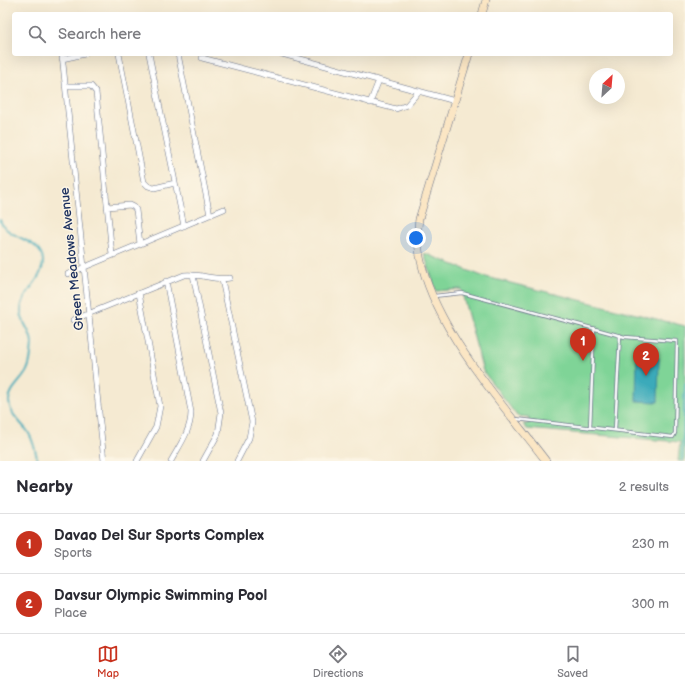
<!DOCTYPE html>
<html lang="en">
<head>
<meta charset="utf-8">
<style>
  body { margin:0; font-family:"Balsamiq Sans",sans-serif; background:#f7f7f7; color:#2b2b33 }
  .compass { position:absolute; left:589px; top:68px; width:36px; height:36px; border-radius:50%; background:#fff; box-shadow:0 4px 16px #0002; rotate:26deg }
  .you { position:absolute; left:416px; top:238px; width:14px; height:14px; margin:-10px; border:3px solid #fff; border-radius:50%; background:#1a73e8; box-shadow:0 0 0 6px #1a73e833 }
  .badge { display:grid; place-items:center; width:26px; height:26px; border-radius:50%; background:#c8321e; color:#fff; font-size:13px; font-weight:700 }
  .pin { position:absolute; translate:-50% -33px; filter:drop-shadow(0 1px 2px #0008) }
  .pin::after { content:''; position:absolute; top:21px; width:14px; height:12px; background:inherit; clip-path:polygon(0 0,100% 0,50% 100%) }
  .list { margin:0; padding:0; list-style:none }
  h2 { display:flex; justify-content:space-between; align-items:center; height:52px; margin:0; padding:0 16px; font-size:17px }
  h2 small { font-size:13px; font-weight:400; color:#7c7c81 }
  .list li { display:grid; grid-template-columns:26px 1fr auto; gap:12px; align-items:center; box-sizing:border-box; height:60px; padding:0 16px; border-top:1px solid #e1e1e2 }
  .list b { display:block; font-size:15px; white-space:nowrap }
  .list p { margin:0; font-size:13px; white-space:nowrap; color:#7c7c81 }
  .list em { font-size:13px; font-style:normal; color:#7c7c81 }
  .icon { flex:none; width:22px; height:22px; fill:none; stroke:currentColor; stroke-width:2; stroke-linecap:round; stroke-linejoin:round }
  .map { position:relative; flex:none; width:685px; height:461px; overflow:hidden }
  .search { position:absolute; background:#fff; box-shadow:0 4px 16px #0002; left:12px; right:12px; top:12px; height:44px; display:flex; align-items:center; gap:10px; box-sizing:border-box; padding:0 14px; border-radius:4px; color:#7c7c81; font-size:15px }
  .sheet { height:172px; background:#fff }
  nav { display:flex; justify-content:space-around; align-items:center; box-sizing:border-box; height:56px; border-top:1px solid #e1e1e2; background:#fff; font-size:11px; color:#7c7c81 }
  nav a { display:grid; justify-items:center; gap:2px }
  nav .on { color:#c8321e }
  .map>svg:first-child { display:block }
</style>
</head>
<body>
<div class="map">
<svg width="685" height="461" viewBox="0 0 685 461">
  <rect width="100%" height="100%" fill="#fcf5e5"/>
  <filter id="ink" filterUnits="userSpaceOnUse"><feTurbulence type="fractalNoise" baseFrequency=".025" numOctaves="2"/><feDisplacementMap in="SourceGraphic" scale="8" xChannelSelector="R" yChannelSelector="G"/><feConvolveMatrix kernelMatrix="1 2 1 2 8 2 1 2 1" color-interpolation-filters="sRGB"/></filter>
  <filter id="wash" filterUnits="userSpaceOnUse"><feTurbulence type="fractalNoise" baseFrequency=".012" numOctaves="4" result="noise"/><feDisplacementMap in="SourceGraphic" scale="16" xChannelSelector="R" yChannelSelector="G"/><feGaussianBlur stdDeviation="0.9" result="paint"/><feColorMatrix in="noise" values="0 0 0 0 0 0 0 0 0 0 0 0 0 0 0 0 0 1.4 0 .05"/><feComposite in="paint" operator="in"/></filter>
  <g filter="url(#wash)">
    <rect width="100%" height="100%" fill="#f5ead2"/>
    <!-- park -->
    <path fill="#7fd497" stroke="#4d827a" d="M424,253L482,276L685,326V461H678L680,442L527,429L523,424H528L529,417L517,416L483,371L461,289L436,291Z"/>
    <!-- water -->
    <path fill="#3baaba" stroke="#2b6c8c" d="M637,357L659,358L658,402L636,401Z"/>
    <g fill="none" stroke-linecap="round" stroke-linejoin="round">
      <!-- stream -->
      <path stroke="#3baaba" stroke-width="2" d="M0,220C7,240 41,238 43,260C44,280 22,291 21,310C20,323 32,330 32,344C31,352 31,361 28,368C24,380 8,389 9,402C10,415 21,422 28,432C34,441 35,452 38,461
        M682,461L685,384"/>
    </g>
  </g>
  <g filter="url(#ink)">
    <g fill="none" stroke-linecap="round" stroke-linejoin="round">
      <defs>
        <path id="lane" d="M434,296L462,293L625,337L677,341L675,433L673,437L516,419
          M590,428L594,328
          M615,430L620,335"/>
        <path id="street" d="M62,54L104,461
          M119,54L144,182L148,186L154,188L175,183
          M149,54L184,226
          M178,54L210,215
          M282,54L455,101
          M202,58L396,109L407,105L419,91
          M62,59L85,54
          M65,86H91L96,92L112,255
          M370,103L379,80
          M107,207L130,205L134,207L136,210L140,244
          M68,274L224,209
          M193,275L221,413L218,434L203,461
          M222,280L252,422L249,438L237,461
          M166,281L191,412C191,431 179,446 171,461
          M73,320L184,275C200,273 214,281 230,278
          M137,461L156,427L160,406L139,293"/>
        <path id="secondary" d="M482,14L486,0
          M469,54L419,219C406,299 500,400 546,461"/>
      </defs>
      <!-- lane casing -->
      <use href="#lane" stroke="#677087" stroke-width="4"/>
      <!-- street casing -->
      <use href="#street" stroke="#677087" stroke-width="6"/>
      <!-- secondary casing -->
      <use href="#secondary" stroke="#677087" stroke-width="8"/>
      <!-- lane -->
      <use href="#lane" stroke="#fff" stroke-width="2.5"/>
      <!-- street -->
      <use href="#street" stroke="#fff" stroke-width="5"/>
      <!-- secondary -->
      <use href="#secondary" stroke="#fbe6c4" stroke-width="7"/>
    </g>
  </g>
  <g text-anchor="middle" stroke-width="3" stroke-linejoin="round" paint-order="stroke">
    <!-- street labels -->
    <g font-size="13" fill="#1b2f5e" stroke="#fcf5e5">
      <text transform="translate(71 259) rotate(-96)" y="5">Green Meadows Avenue</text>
    </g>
  </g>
</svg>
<svg class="compass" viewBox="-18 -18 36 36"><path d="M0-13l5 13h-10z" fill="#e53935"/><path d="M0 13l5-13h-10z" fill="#7c7c81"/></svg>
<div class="you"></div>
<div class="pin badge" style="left:583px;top:361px">1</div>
<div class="pin badge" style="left:646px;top:376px">2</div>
<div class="search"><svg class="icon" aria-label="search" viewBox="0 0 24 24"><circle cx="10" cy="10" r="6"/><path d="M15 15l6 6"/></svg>Search here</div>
</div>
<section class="sheet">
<h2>Nearby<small>2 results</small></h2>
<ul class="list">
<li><span class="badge">1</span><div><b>Davao Del Sur Sports Complex</b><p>Sports</p></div><em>230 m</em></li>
<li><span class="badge">2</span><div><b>Davsur Olympic Swimming Pool</b><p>Place</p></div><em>300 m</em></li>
</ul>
</section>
<nav>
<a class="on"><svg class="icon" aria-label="map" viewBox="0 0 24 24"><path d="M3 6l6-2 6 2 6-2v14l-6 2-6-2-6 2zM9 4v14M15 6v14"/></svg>Map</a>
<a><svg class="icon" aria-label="directions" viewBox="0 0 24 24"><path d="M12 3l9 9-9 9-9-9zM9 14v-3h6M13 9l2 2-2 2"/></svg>Directions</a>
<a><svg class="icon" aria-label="saved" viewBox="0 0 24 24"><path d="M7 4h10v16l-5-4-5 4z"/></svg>Saved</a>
</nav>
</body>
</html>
